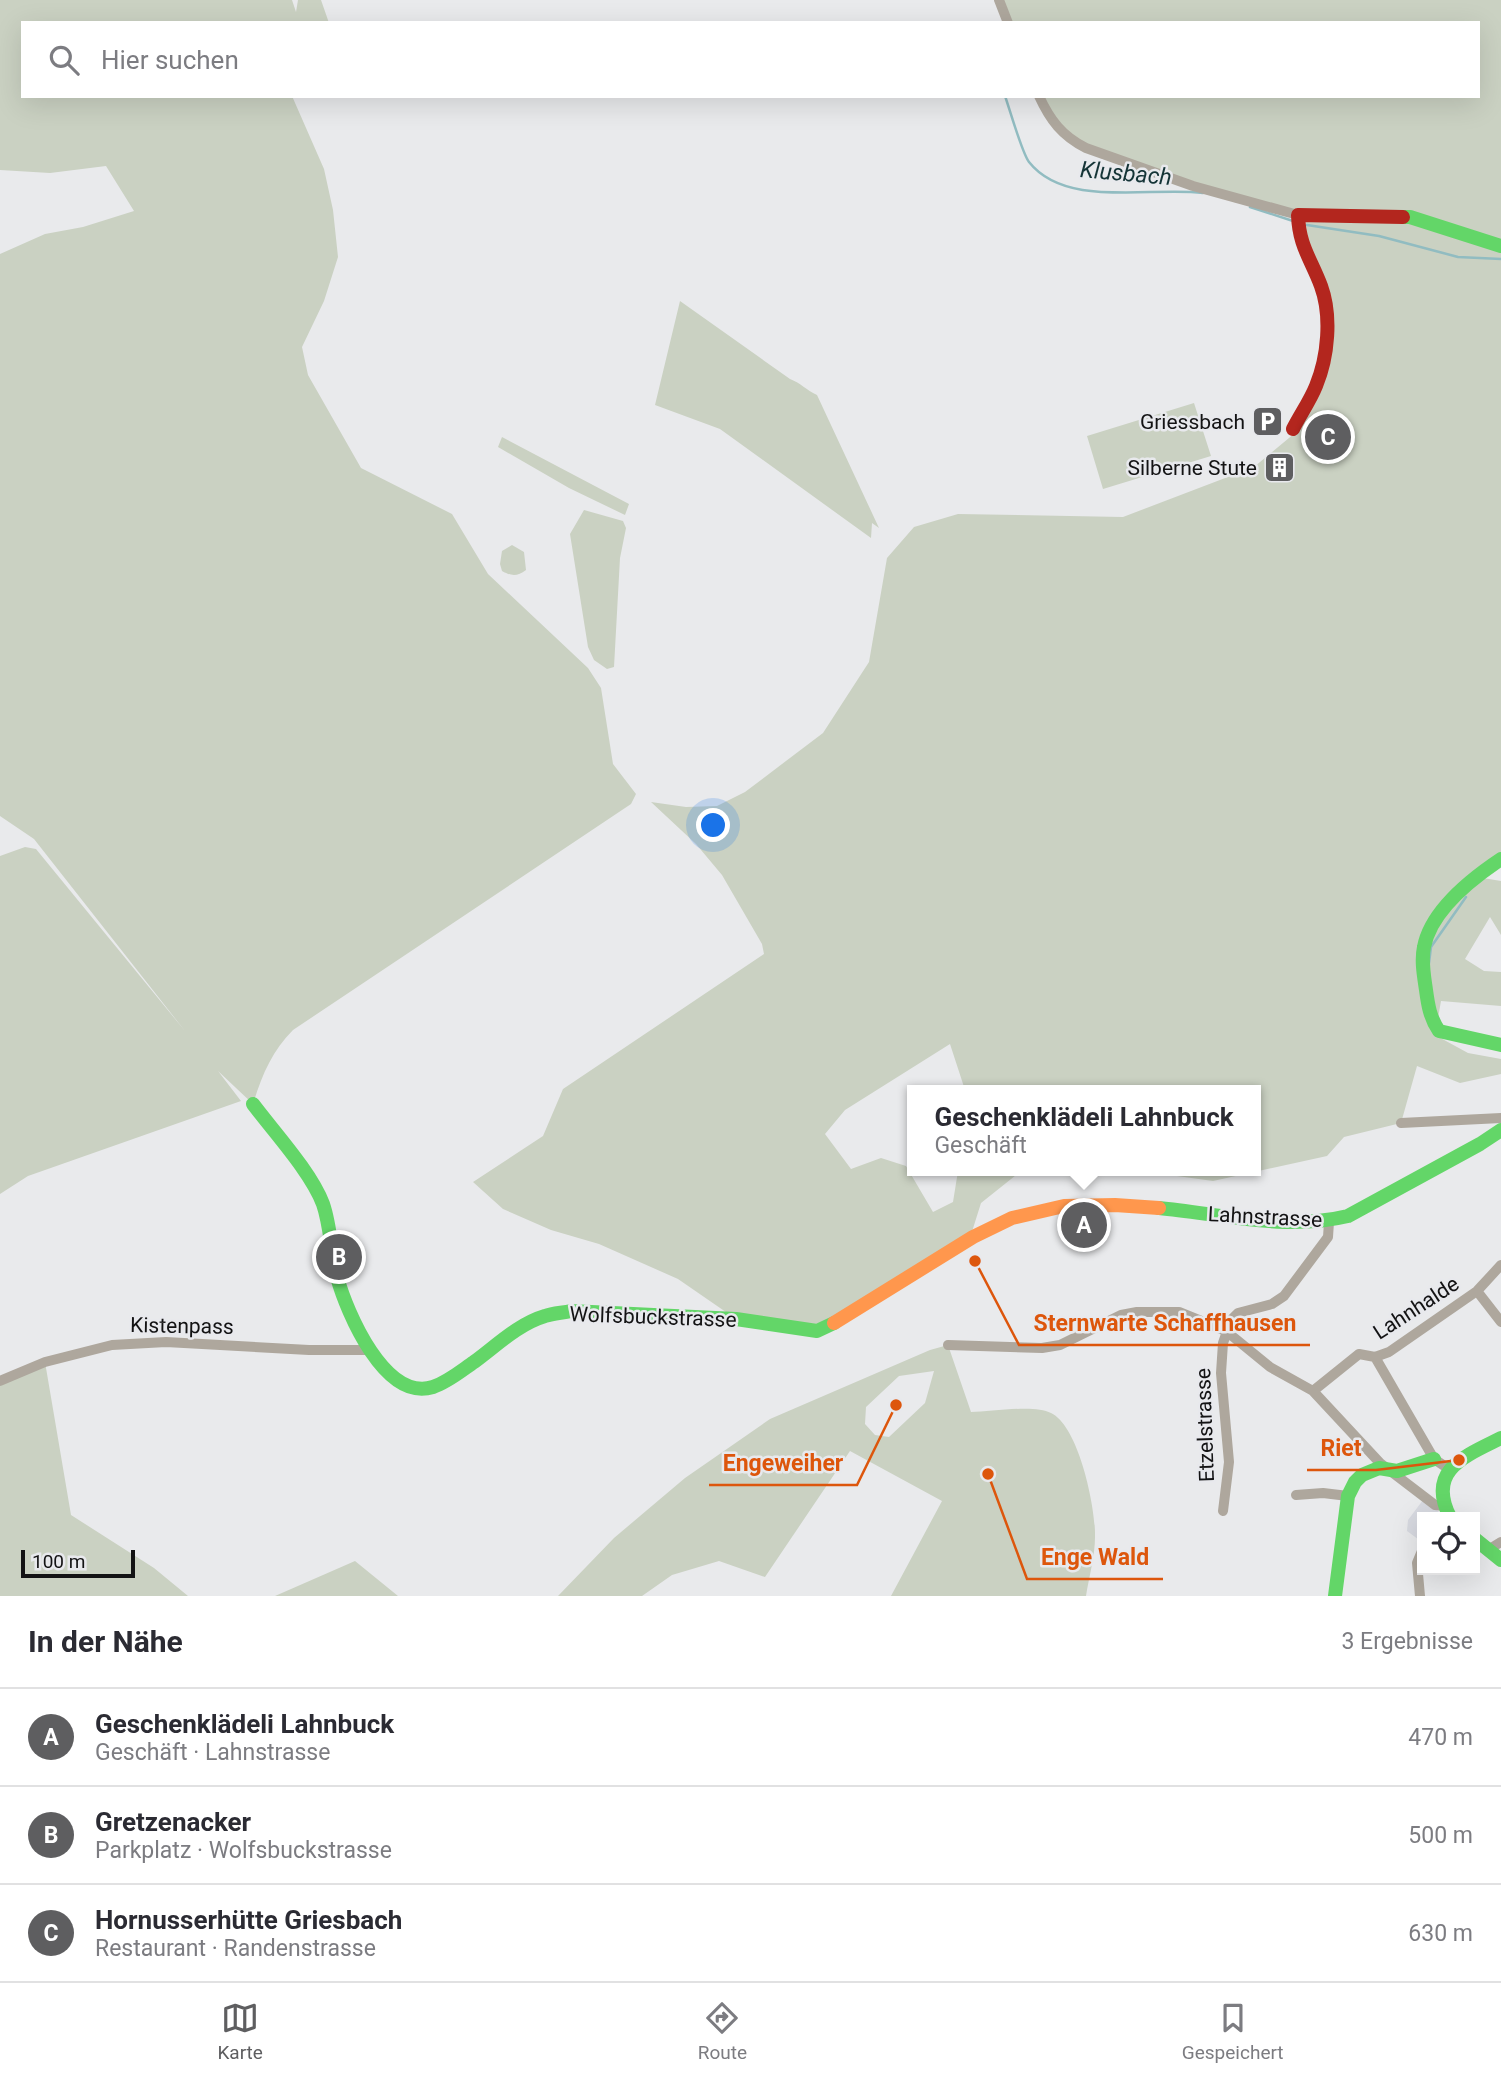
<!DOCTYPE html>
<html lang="de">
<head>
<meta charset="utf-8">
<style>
  body { margin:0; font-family:Roboto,sans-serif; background:#f2f2f3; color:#2b2b33 }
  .controls { position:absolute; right:21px; bottom:21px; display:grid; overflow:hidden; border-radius:0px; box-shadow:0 7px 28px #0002 }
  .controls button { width:63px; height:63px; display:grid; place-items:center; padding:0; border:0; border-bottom:2px solid #e1e1e2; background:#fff; color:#2b2b33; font:35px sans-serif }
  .scale { position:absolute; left:21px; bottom:18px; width:114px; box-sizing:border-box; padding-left:7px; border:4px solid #131314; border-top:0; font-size:19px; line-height:24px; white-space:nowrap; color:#131314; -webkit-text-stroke:5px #e8e9ed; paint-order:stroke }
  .you { position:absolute; left:714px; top:826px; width:24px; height:24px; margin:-18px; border:5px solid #fff; border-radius:50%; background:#1a73e8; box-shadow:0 0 0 10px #1a73e833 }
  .badge { display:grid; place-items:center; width:46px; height:46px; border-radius:50%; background:#5e5e60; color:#fff; font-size:23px; font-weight:700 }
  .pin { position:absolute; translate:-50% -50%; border:4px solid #fff; box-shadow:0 2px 7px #0006 }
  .popup { position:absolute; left:907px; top:1085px; width:354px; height:91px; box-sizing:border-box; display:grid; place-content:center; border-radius:0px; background:#fff; filter:drop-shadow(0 2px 5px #0005); font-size:23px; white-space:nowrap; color:#7c7c81 }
  .popup b { font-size:26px; color:#2b2b33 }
  .popup::after { content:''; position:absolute; left:50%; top:100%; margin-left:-14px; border:14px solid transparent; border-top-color:#fff }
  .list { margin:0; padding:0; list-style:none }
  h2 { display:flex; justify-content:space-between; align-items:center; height:91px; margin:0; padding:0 28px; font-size:30px }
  h2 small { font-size:23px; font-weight:400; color:#7c7c81 }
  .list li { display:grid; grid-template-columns:46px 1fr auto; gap:21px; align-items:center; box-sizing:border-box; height:98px; padding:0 28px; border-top:2px solid #e1e1e2 }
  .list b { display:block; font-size:26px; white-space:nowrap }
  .list p { margin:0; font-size:23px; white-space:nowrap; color:#7c7c81 }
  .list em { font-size:23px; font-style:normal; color:#7c7c81 }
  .icon { flex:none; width:38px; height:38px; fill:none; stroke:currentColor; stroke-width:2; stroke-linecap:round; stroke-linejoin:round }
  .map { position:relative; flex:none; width:1501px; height:1596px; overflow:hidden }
  .search { position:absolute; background:#fff; box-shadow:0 7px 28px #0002; left:21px; right:21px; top:21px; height:77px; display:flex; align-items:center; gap:18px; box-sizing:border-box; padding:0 24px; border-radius:0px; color:#7c7c81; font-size:26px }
  .sheet { height:385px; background:#fff }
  nav { display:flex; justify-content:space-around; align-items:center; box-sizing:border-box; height:98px; border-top:2px solid #e1e1e2; background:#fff; font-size:19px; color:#7c7c81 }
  nav a { display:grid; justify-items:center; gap:4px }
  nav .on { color:#5e5e60 }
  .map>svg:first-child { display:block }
</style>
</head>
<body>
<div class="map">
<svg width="1501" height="1596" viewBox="0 0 1501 1596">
  <rect width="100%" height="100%" fill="#e9eaec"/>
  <!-- built -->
  <path fill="#d7d9e0" d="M1423,1500L1438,1511L1442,1517H1422V1542L1407,1531L1408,1520Z"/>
  <!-- green -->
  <path fill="#cad1c2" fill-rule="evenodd" d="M0,0H292L296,12L298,0H321L329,23H23V96H292L324,169L333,210L338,257L324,301L302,347L308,375L361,468L452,514L488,574L588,668L601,688L613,764L636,794L631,804L293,1030C272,1051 262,1075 253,1104L218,1071L241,1101L28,1176L0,1194V856L25,847L36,849L185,1031L34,839L0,816V254L45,234L83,227L134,211L106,166L50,173L0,170Z
    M1002,0H1501V859L1477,877L1501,881V935L1490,917L1465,959L1484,971L1501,972V1006L1441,1001L1435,1035L1468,1053L1501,1059V1074L1460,1083L1417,1066L1401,1123L1344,1137L1327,1156L1213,1181L1141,1171H1256V1090H965L950,1044L845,1110L825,1134L851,1169L881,1158L906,1166L933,1212L953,1202L958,1171H1021L981,1203L970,1238L831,1325L736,1319L678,1279L599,1244L551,1230L503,1209L473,1182L543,1136L563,1089L764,954L762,944L722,875L696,844L651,802L686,807L717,806L745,792L823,733L869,662L887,558L914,527L958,514L1123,517L1254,467L1295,433L1320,386L1322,287L1301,220L1086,146L1063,131L1041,96H1478V23H1011Z
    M680,301L790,379C801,383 806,390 817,395L879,528L872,523L871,538L720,429L655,405Z
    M1194,403L1211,456L1103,489L1087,436Z
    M502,437L629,504L625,515L569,488L498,447Z
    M584,510L623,521L626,528L620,558L614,667L607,669L594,660L588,647L570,534Z
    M512,545L524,552L526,570C517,577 511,576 502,571L500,564L502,551Z
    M948,1345L971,1412C992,1412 1034,1404 1051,1413C1079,1426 1096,1509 1095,1537C1095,1556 1089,1577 1086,1596H891L942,1501L850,1451L765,1577L719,1561L672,1575L642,1596H558L614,1538L685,1478L770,1419L930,1350ZM934,1371L925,1403L889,1437L875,1435L865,1424L866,1407L899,1376Z
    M45,1362L71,1515L154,1568L188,1596H0V1381Z
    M355,1561L398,1596H275Z"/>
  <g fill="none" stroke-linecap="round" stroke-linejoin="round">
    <!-- stream -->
    <path stroke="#91bcc1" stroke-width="2.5" d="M1005,96C1010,110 1022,153 1029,162C1066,209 1152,186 1203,193
      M1250,207L1293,221
      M1307,225L1379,236L1458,257L1501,259
      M1429,963L1431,947L1466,897"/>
    <!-- street -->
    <path stroke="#aea79d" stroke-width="10" d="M999,0L1008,23
      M1039,96C1050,120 1062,136 1086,148L1193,186L1298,215
      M1401,1123L1501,1118
      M1477,1291L1501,1322
      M948,1345L1042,1348L1060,1345L1121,1315L1137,1312H1179L1226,1331L1270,1367L1313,1391L1380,1463L1435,1505L1444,1506
      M1375,1357L1434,1459L1449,1469
      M0,1381L45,1362L112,1345L166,1342L309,1350H369
      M1313,1391L1359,1354L1375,1357L1389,1352L1477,1291L1501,1265
      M1296,1495L1323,1493L1348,1496
      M1223,1511L1229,1462L1221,1373L1223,1343L1231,1320L1238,1313L1272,1304L1284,1296L1328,1237L1329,1222
      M1488,1550L1501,1542
      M1420,1596L1417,1563L1422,1551"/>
    <!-- fast -->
    <path stroke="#63d668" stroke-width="14" d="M1403,217H1410L1501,246
      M1501,859C1471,879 1431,910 1424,947C1421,961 1424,976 1426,990C1428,1005 1430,1018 1439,1031L1501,1045
      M253,1104C274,1132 311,1172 323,1204C331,1227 331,1254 337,1277C347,1313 385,1402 433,1387C448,1382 461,1371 474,1362C496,1346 518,1324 545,1316C553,1313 562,1313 571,1311L736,1319L817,1331L834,1323
      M1159,1208C1221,1214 1286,1231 1348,1216L1480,1144L1501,1130
      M1450,1517C1426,1470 1465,1456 1501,1438
      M1475,1539L1501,1560
      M1335,1596L1348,1496L1355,1482L1362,1475L1379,1468L1397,1471L1434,1459"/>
    <!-- slow -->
    <path stroke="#ff974d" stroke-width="14" d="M834,1323L973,1237L1012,1218L1064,1206L1115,1205L1159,1208"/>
    <!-- jam -->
    <path stroke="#b3261e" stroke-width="14" d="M1293,429C1300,415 1310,401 1316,386C1328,357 1332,316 1321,286C1311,259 1299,246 1298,215L1403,217"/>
  </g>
  <!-- icons -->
  <defs>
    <symbol id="parking-square" viewBox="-11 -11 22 22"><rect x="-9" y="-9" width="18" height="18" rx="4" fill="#5e5e60" stroke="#e8e9ed"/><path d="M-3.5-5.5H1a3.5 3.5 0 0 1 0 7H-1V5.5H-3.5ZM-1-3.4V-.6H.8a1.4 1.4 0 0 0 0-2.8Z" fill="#fff"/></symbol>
    <symbol id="building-square" viewBox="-11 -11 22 22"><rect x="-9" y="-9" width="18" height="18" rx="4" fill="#5e5e60" stroke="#e8e9ed"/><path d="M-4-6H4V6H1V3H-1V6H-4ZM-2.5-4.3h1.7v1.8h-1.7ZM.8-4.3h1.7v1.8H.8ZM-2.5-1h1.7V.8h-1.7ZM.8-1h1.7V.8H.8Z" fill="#fff"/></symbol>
  </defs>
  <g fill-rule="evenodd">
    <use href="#parking-square" x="1250" y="404" width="35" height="35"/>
    <use href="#building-square" x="1262" y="450" width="35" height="35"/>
  </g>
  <g text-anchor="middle" stroke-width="5" stroke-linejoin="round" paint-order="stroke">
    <!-- poi labels -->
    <g font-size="21" fill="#131314" stroke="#e8e9ed" text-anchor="end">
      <text x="1245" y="429">Griessbach</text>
      <text x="1257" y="475">Silberne Stute</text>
    </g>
    <!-- street labels -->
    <g font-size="21" fill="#131314" stroke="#e8e9ed">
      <text transform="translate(1265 1217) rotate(3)" y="7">Lahnstrasse</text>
      <text transform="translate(1416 1308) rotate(-33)" y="7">Lahnhalde</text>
      <text transform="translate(653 1317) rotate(2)" y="7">Wolfsbuckstrasse</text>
      <text transform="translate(182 1326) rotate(1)" y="7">Kistenpass</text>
      <text transform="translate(1205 1425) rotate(-92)" y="7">Etzelstrasse</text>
    </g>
    <!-- water labels -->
    <g font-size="23" font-style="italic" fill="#153437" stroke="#e8e9ed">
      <text transform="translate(1126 173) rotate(5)" y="8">Klusbach</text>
    </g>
  </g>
  <!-- callouts -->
  <path fill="none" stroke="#dd560c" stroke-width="2.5" d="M975 1261L1019 1345H1310M1459 1460L1376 1470H1307M896 1405L857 1485H709M988 1474L1027 1579H1163"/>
  <g fill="#dd560c" stroke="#e8e9ed" stroke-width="2.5">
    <circle cx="975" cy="1261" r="7"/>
    <circle cx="1459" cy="1460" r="7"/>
    <circle cx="896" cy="1405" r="7"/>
    <circle cx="988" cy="1474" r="7"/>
  </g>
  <g font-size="23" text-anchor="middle" font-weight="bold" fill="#dd560c" stroke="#e8e9ed" stroke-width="5" stroke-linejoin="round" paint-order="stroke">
    <text x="1165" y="1331">Sternwarte Schaffhausen</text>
    <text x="1341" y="1456">Riet</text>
    <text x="783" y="1471">Engeweiher</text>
    <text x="1095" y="1565">Enge Wald</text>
  </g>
</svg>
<div class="controls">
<button><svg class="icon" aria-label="locate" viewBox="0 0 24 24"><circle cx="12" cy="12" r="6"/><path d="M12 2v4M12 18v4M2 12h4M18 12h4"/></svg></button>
</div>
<div class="scale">100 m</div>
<div class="you"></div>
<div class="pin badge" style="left:1084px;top:1225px">A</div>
<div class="popup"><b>Geschenklädeli Lahnbuck</b>Geschäft</div>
<div class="pin badge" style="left:339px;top:1257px">B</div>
<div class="pin badge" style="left:1328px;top:437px">C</div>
<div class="search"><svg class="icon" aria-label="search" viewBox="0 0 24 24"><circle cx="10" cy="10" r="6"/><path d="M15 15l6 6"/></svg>Hier suchen</div>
</div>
<section class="sheet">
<h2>In der Nähe<small>3 Ergebnisse</small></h2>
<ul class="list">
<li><span class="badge">A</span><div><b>Geschenklädeli Lahnbuck</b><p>Geschäft · Lahnstrasse</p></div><em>470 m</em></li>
<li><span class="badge">B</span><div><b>Gretzenacker</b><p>Parkplatz · Wolfsbuckstrasse</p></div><em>500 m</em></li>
<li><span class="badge">C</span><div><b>Hornusserhütte Griesbach</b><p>Restaurant · Randenstrasse</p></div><em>630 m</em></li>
</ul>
</section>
<nav>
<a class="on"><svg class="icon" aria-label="map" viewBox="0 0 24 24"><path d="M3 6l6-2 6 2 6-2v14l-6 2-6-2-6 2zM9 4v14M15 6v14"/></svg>Karte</a>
<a><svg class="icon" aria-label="directions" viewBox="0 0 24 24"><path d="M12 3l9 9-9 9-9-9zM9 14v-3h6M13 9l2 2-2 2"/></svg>Route</a>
<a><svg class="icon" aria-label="saved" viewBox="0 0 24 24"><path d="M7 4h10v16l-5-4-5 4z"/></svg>Gespeichert</a>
</nav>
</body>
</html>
